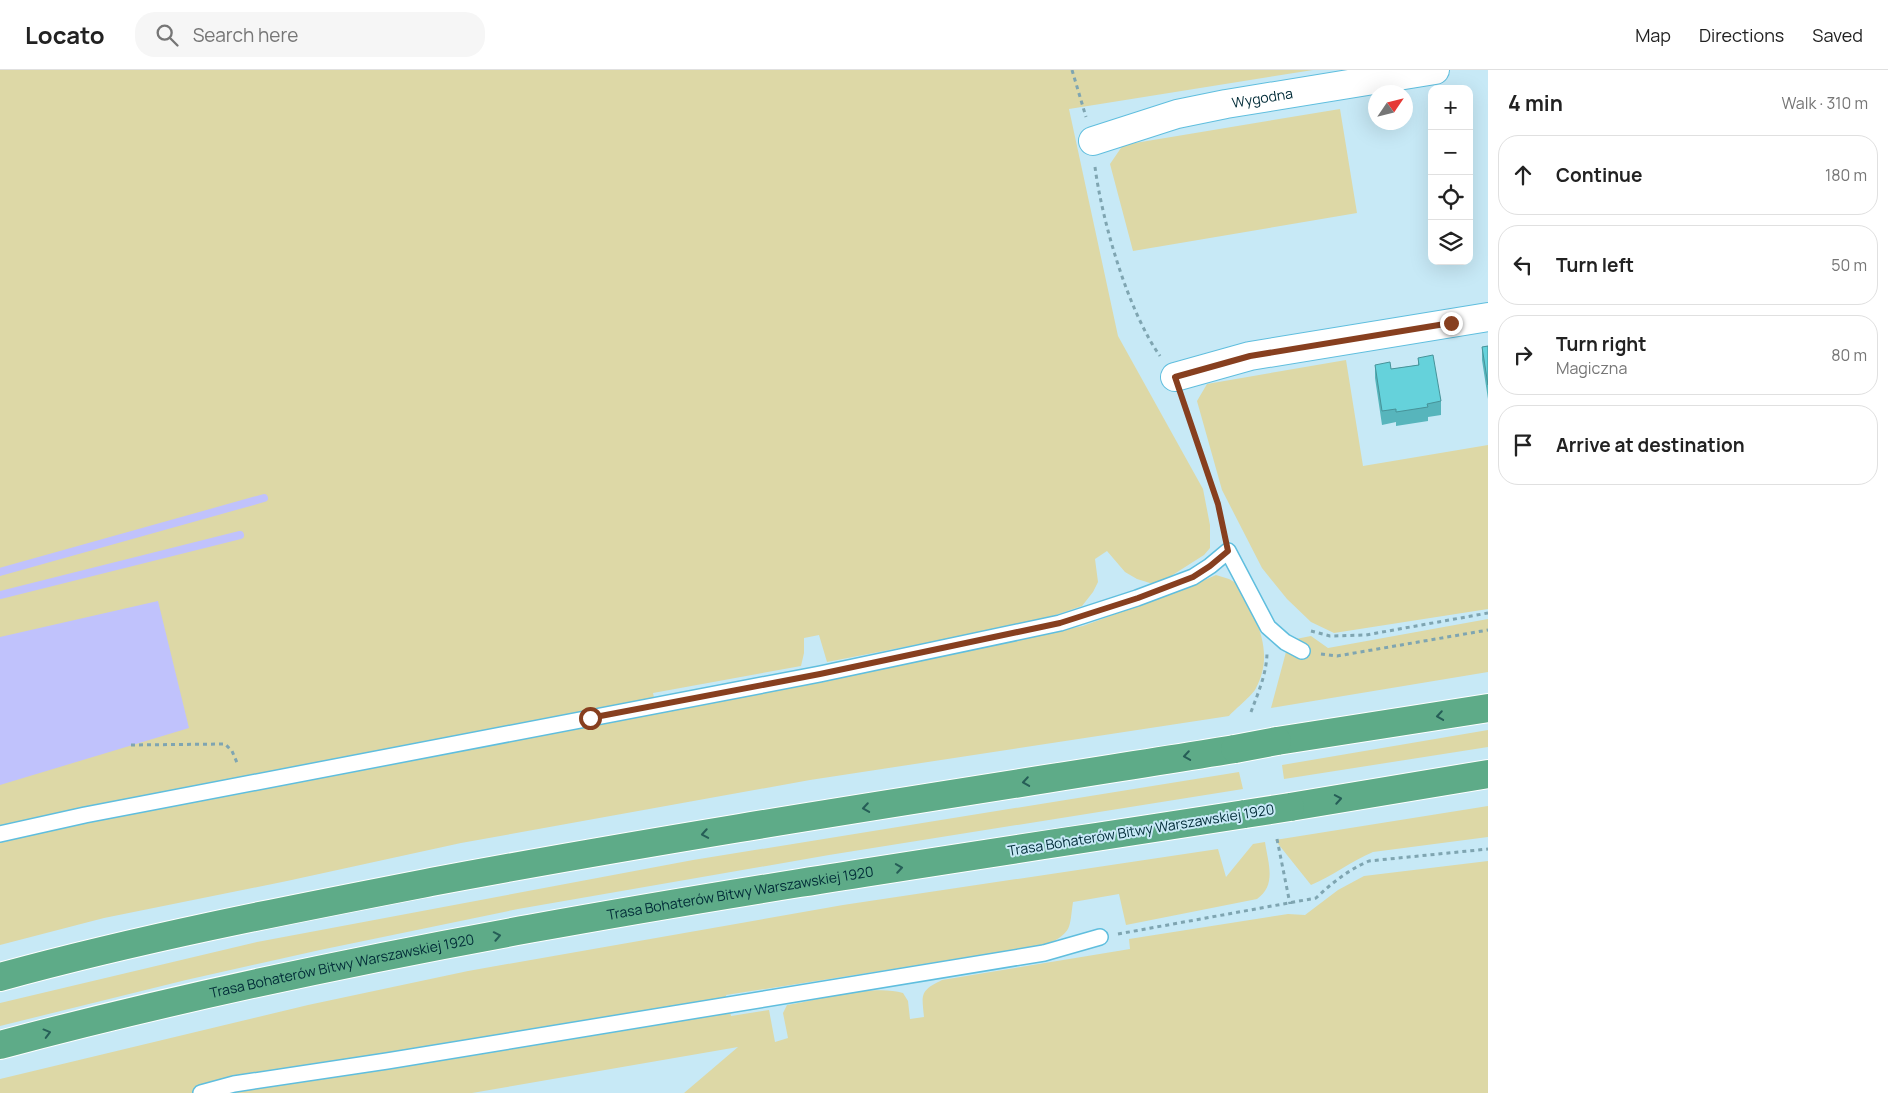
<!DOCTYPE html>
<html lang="en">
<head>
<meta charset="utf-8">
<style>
  body { margin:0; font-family:Manrope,sans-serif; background:#f6f6f6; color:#222 }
  .controls { position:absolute; right:15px; top:15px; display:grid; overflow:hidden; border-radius:10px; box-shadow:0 5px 20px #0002 }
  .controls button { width:45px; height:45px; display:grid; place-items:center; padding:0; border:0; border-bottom:1px solid #e0e0e0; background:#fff; color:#222; font:25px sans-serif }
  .compass { position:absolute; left:1368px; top:15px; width:45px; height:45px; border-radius:50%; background:#fff; box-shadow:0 5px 20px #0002; rotate:55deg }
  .stop { position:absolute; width:15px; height:15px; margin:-11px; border:4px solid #873f1f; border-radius:50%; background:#fff }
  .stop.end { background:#873f1f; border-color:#fff; box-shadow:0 1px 5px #0008 }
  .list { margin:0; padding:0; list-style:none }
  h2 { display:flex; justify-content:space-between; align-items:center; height:65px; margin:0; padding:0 20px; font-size:21px }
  h2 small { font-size:16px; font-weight:400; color:#767676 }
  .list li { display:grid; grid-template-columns:32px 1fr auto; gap:15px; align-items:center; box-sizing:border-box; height:80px; margin:0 10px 10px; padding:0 10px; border:1px solid #e0e0e0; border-radius:20px }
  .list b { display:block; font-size:19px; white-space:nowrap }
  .list p { margin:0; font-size:16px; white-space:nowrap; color:#767676 }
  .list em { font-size:16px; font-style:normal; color:#767676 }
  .icon { flex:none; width:28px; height:28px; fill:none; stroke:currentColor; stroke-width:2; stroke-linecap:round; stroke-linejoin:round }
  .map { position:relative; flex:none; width:1488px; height:1023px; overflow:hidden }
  header { display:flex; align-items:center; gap:30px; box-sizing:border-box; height:70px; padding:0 25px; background:#fff; border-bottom:1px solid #e0e0e0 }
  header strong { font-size:24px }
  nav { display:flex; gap:28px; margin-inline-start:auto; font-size:18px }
  .search { width:350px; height:45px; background:#f6f6f6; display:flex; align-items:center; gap:12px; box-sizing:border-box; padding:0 18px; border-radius:20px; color:#767676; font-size:19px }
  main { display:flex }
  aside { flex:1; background:#fff }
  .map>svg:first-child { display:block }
</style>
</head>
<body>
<header>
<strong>Locato</strong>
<div class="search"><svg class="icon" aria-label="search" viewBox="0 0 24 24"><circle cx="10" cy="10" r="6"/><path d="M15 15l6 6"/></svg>Search here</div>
<nav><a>Map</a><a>Directions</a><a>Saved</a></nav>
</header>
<main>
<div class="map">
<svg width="1488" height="1023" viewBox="0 0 1488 1023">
  <rect width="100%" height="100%" fill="#c7e9f6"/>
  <!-- green -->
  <path fill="#ddd8a6" d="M0,0H1313L1069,39L1118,266L1203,419L1210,455V478L1204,485L1160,513H1150L1137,509L1125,502L1107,481L1095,489L1098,512L1093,522L1082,536L1038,551L827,592L819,565L804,568V583L801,596L653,623L657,641L786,617L1083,556L1189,517L1216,505L1229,509L1236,513C1255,546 1276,580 1256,618C1253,625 1235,639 1229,646L810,710L461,773L287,811L104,848L0,875Z
    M1340,39L1357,143L1133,181L1110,94L1123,75Z
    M1346,290L1363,396L1488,375V539L1334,563L1311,552L1287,529L1262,498L1222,420L1197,331L1207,314Z
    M1488,549V602L1271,638L1286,582L1296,569L1311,566L1328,578Z
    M1488,660V677L1284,709L1282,695Z
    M1239,702L1243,719L829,785L518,839L320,880L186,910L0,956V933L257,872L693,790Z
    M1488,736V767L1373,782C1351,791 1333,806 1311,815L1275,770Z
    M1265,772C1268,793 1277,815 1257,829L1126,855L1119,824L1073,832C1069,859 1073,861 1047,875L726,925L731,946L769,940L775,972L788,968L783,943L787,935C819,930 873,914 903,923L908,931L910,949L924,947C922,925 919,921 942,910L1130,879L1129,869L1288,844L1305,845L1338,820L1364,806L1488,791V1023H684L738,977L472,1023H0V1009L308,935L468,901L843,835L1218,779L1226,807L1253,774Z"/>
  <!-- water -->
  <path fill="#c0c2fc" d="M158,531L189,658L0,715V567Z"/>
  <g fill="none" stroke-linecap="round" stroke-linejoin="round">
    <!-- stream -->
    <path stroke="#c0c2fc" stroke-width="8" d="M0,502L264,428
      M0,525L240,465"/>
    <defs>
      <path id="lane" d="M0,764L85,745L820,604L1060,553L1137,528L1193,507L1210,496L1228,481L1268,557L1285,572L1302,581
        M201,1023L234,1014L387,991L1044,883L1100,867"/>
      <g id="street">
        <path id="s1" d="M1093,71L1177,44L1226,34L1435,0"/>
        <path d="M1175,307L1250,286L1488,247"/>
      </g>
      <g id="highway">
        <path d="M1277,671L1488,638"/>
        <path d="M1290,737L1488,704"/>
        <path d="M0,907C142,868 287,840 431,812C698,762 967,722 1235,679"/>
        <path id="s2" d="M0,975C407,866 829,809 1245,744"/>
      </g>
    </defs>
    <!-- lane casing -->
    <use href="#lane" stroke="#5fbede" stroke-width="18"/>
    <!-- street casing -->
    <use href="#street" stroke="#5fbede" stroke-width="30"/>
    <!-- highway casing -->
    <use href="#highway" stroke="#fff" stroke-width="30"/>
    <!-- path -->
    <path stroke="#7fa5b1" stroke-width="3" stroke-dasharray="4 4" stroke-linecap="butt" d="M1072,0L1086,47
      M1095,97C1102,151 1128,241 1160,286
      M1183,331L1218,435L1225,463
      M1311,561L1330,566L1366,565L1488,543
      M1321,584L1337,586L1488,560
      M1251,642C1258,623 1267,603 1267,582
      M131,675L225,674L232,681L238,695
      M1277,769L1290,834
      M1118,864L1316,828C1332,813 1348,800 1369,791L1488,779"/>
    <!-- lane -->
    <use href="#lane" stroke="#fff" stroke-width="15"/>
    <!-- street -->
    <use href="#street" stroke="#fff" stroke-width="28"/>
    <!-- highway -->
    <use href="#highway" stroke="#5eab88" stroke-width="28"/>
    <defs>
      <path id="highway-bridge" d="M1235,679L1277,671
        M1245,744L1290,737"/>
    </defs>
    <!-- highway-bridge casing -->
    <use href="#highway-bridge" stroke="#fff" stroke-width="30" stroke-linecap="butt"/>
    <!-- highway-bridge -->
    <use href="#highway-bridge" stroke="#5eab88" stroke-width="28"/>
  </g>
  <!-- wall -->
  <path fill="#57b5bc" d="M1488,276V329L1482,290V277Z
    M1418,288L1441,331V345L1428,347V351L1396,356V352L1382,355L1375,308V295L1391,299L1418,295Z"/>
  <!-- building -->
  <path fill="#65d2db" stroke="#479399" d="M1488,276V315L1482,277Z
    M1433,285L1441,331L1427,334L1428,337L1396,342V339L1382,341L1375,295L1390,292L1391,299L1419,295L1418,288Z"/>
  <!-- one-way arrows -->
  <defs><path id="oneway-chevron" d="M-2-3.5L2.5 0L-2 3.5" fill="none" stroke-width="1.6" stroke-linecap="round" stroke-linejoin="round" transform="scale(1.25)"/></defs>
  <g stroke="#265e57">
    <use href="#oneway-chevron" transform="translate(1440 646) rotate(171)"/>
    <use href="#oneway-chevron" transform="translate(1187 686) rotate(171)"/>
    <use href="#oneway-chevron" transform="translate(1026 712) rotate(171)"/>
    <use href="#oneway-chevron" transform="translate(1338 729) rotate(-10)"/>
    <use href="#oneway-chevron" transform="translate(866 738) rotate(171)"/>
    <use href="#oneway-chevron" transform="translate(705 764) rotate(170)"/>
    <use href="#oneway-chevron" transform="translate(899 798) rotate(-9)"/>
    <use href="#oneway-chevron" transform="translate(497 866) rotate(-11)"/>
    <use href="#oneway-chevron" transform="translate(47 963) rotate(-15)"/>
  </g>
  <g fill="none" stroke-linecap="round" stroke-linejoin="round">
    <!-- route -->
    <path stroke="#873f1f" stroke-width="6" d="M590,648L820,604L1060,553L1138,528L1193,507L1210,496L1228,481L1218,434L1175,307L1250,286L1451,253"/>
  </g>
  <g text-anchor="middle" stroke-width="4" stroke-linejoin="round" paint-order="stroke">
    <!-- street labels -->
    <g font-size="14" fill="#002b37" stroke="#c7e9f6">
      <text dy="5" stroke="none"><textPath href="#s1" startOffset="175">Wygodna</textPath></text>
      <text transform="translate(1141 760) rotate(-9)" y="5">Trasa Bohaterów Bitwy Warszawskiej 1920</text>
      <text dy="5" stroke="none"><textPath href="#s2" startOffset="756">Trasa Bohaterów Bitwy Warszawskiej 1920</textPath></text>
      <text dy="5" stroke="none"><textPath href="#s2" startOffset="351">Trasa Bohaterów Bitwy Warszawskiej 1920</textPath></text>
    </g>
  </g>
</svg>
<div class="controls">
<button>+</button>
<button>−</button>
<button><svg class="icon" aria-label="locate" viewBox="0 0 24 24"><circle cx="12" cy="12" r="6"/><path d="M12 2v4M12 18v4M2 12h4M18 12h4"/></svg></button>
<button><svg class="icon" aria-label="layers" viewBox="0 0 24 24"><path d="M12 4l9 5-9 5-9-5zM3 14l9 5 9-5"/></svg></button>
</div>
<svg class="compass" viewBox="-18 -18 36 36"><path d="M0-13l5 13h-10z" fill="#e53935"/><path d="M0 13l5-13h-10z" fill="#767676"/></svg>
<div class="stop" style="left:590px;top:648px"></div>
<div class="stop end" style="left:1451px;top:253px"></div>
</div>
<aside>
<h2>4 min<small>Walk · 310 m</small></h2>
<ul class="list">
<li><svg class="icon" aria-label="ahead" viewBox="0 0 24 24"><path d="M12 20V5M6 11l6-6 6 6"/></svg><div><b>Continue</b></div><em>180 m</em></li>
<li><svg class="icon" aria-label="left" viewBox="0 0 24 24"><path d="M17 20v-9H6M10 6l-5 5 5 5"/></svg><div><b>Turn left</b></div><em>50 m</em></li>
<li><svg class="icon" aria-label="right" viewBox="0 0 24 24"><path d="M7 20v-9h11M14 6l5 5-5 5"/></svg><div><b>Turn right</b><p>Magiczna</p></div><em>80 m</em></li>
<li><svg class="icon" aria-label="arrive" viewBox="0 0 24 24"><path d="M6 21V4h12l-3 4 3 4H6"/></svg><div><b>Arrive at destination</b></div></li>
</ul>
</aside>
</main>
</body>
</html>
